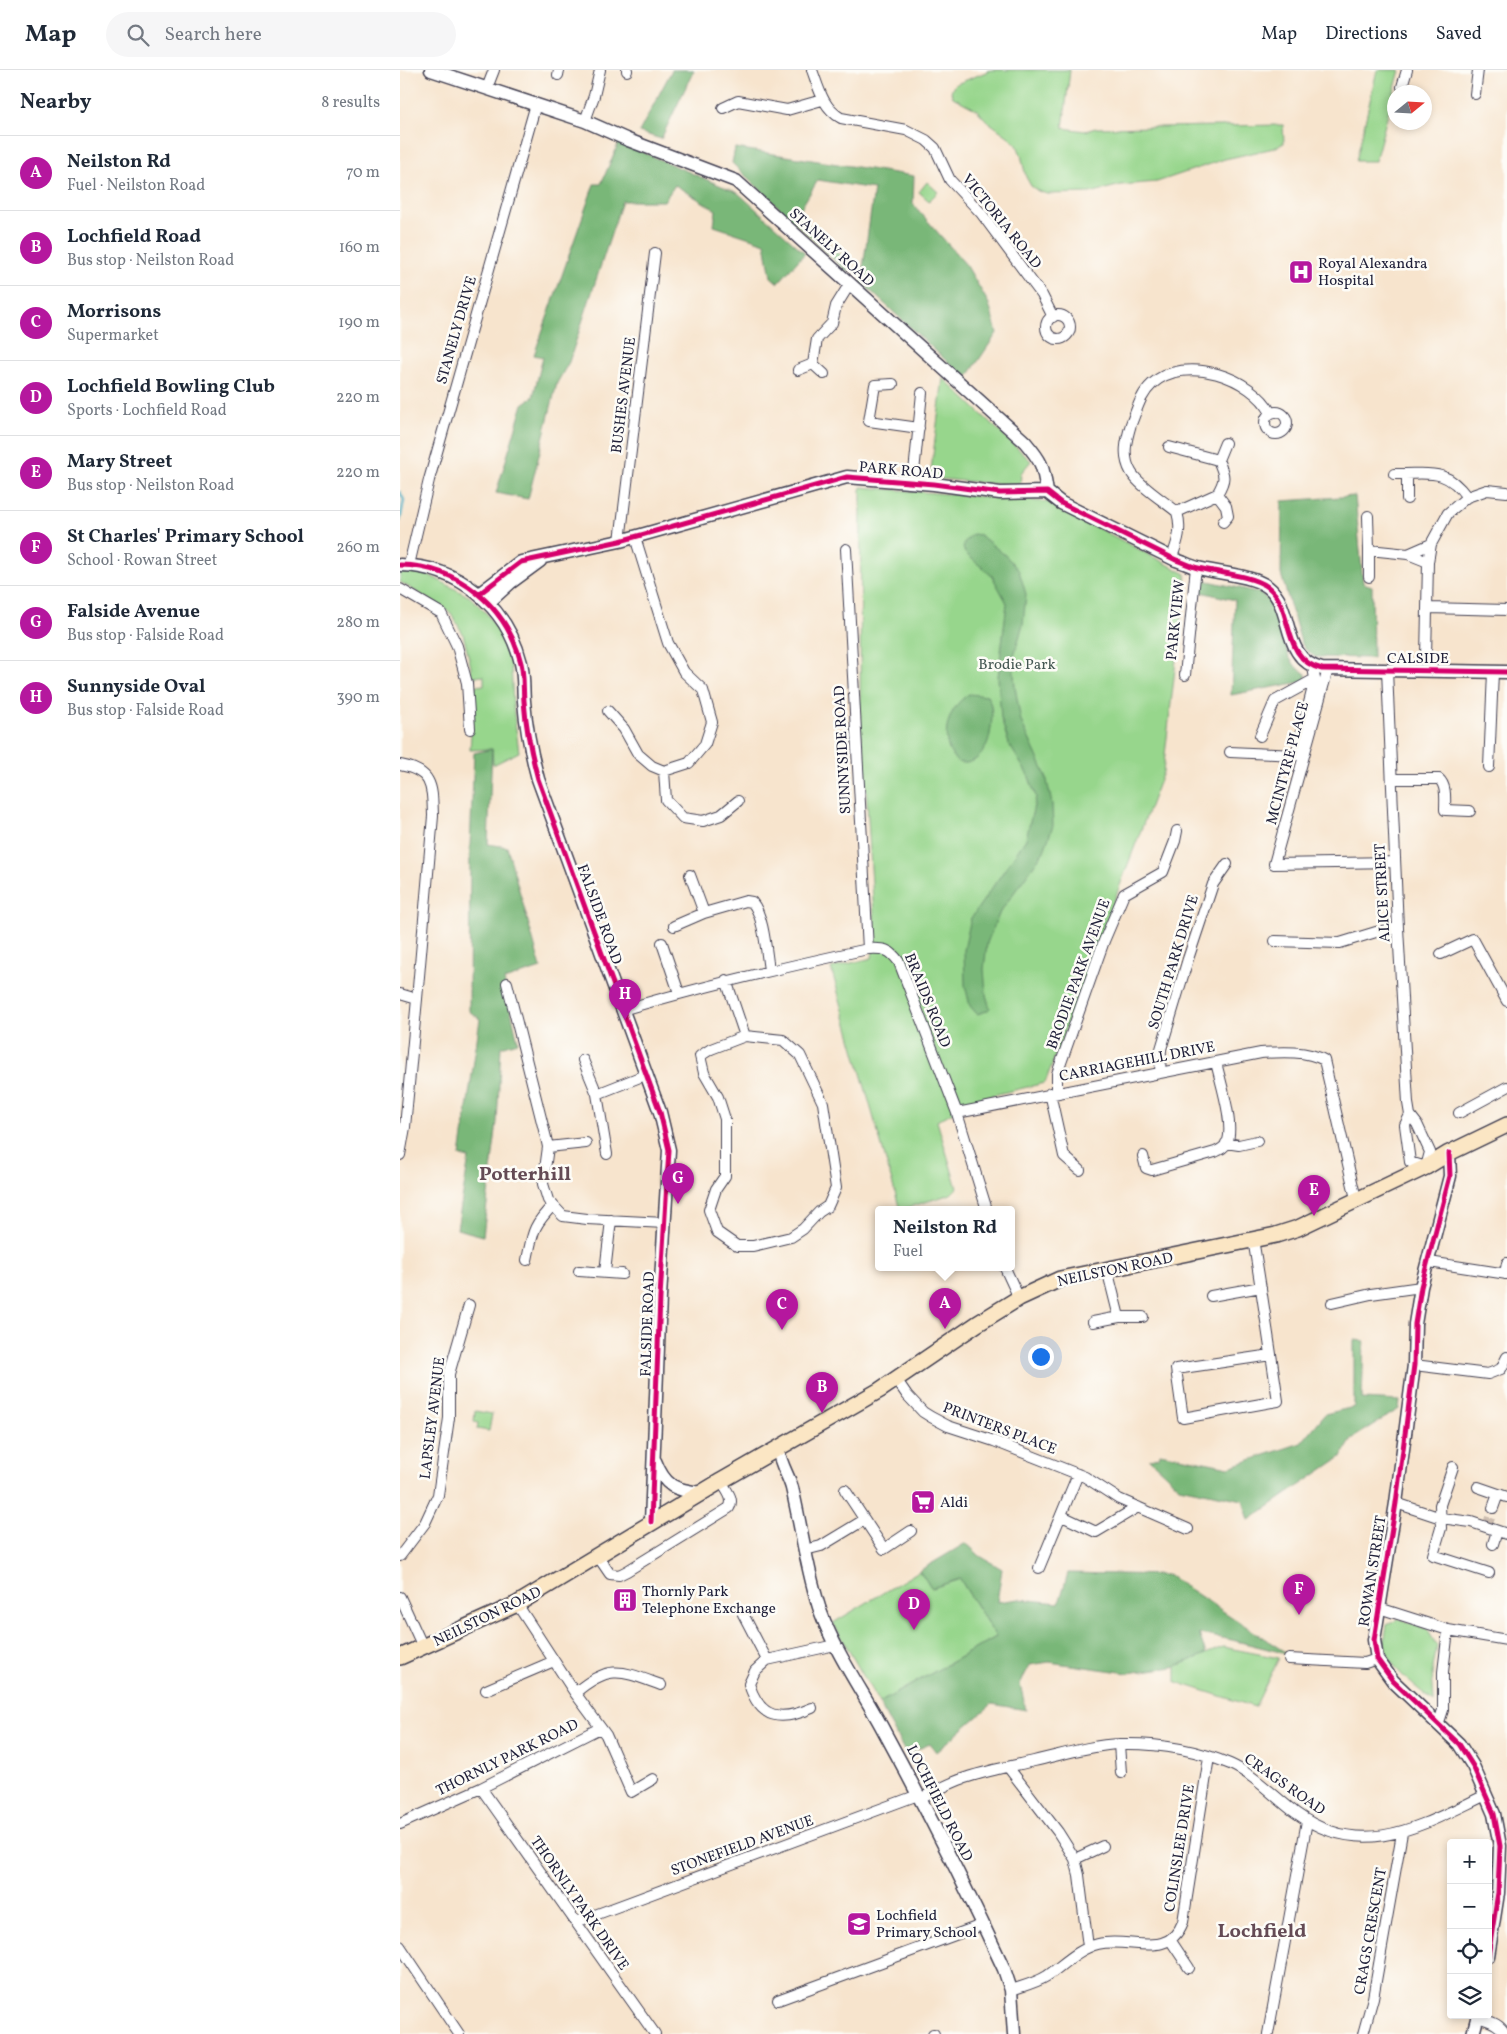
<!DOCTYPE html>
<html lang="en">
<head>
<meta charset="utf-8">
<style>
  body { margin:0; font-family:Vollkorn,serif; background:#f6f6f7; color:#1f2937 }
  .controls { position:absolute; right:15px; bottom:15px; display:grid; overflow:hidden; border-radius:5px; box-shadow:0 2px 8px #0003 }
  .controls button { width:45px; height:45px; display:grid; place-items:center; padding:0; border:0; border-bottom:1px solid #e0e1e3; background:#fff; color:#1f2937; font:25px sans-serif }
  .compass { position:absolute; left:987px; top:15px; width:45px; height:45px; border-radius:50%; background:#fff; box-shadow:0 2px 8px #0003; rotate:72deg }
  .you { position:absolute; left:640px; top:1286px; width:18px; height:18px; margin:-12px; border:4px solid #fff; border-radius:50%; background:#1a73e8; box-shadow:0 0 0 8px #1a73e833 }
  .badge { display:grid; place-items:center; width:32px; height:32px; border-radius:50%; background:#b5179e; color:#fff; font-size:16px; font-weight:700 }
  .pin { position:absolute; translate:-50% -41px; filter:drop-shadow(0 1px 2px #0008) }
  .pin::after { content:''; position:absolute; top:26px; width:18px; height:15px; background:inherit; clip-path:polygon(0 0,100% 0,50% 100%) }
  .popup { position:absolute; left:475px; top:1136px; width:140px; height:65px; box-sizing:border-box; display:grid; place-content:center; border-radius:5px; background:#fff; filter:drop-shadow(0 1px 4px #0005); font-size:16px; white-space:nowrap; color:#747a83 }
  .popup b { font-size:19px; color:#1f2937 }
  .popup::after { content:''; position:absolute; left:50%; top:100%; margin-left:-10px; border:10px solid transparent; border-top-color:#fff }
  .list { margin:0; padding:0; list-style:none }
  h2 { display:flex; justify-content:space-between; align-items:center; height:65px; margin:0; padding:0 20px; font-size:21px }
  h2 small { font-size:16px; font-weight:400; color:#747a83 }
  .list li { display:grid; grid-template-columns:32px 1fr auto; gap:15px; align-items:center; box-sizing:border-box; height:75px; padding:0 20px; border-top:1px solid #e0e1e3 }
  .list b { display:block; font-size:19px; white-space:nowrap }
  .list p { margin:0; font-size:16px; white-space:nowrap; color:#747a83 }
  .list em { font-size:16px; font-style:normal; color:#747a83 }
  .icon { flex:none; width:28px; height:28px; fill:none; stroke:currentColor; stroke-width:2; stroke-linecap:round; stroke-linejoin:round }
  .map { position:relative; flex:none; width:1107px; height:1964px; overflow:hidden }
  header { display:flex; align-items:center; gap:30px; box-sizing:border-box; height:70px; padding:0 25px; background:#fff; border-bottom:1px solid #e0e1e3 }
  header strong { font-size:24px }
  nav { display:flex; gap:28px; margin-inline-start:auto; font-size:18px }
  .search { width:350px; height:45px; background:#f6f6f7; display:flex; align-items:center; gap:12px; box-sizing:border-box; padding:0 18px; border-radius:28px; color:#747a83; font-size:19px }
  main { display:flex }
  aside { flex:1; background:#fff }
  .map>svg:first-child { display:block }
</style>
</head>
<body>
<header>
<strong>Map</strong>
<div class="search"><svg class="icon" aria-label="search" viewBox="0 0 24 24"><circle cx="10" cy="10" r="6"/><path d="M15 15l6 6"/></svg>Search here</div>
<nav><a>Map</a><a>Directions</a><a>Saved</a></nav>
</header>
<main>
<aside>
<h2>Nearby<small>8 results</small></h2>
<ul class="list">
<li><span class="badge">A</span><div><b>Neilston Rd</b><p>Fuel · Neilston Road</p></div><em>70 m</em></li>
<li><span class="badge">B</span><div><b>Lochfield Road</b><p>Bus stop · Neilston Road</p></div><em>160 m</em></li>
<li><span class="badge">C</span><div><b>Morrisons</b><p>Supermarket</p></div><em>190 m</em></li>
<li><span class="badge">D</span><div><b>Lochfield Bowling Club</b><p>Sports · Lochfield Road</p></div><em>220 m</em></li>
<li><span class="badge">E</span><div><b>Mary Street</b><p>Bus stop · Neilston Road</p></div><em>220 m</em></li>
<li><span class="badge">F</span><div><b>St Charles' Primary School</b><p>School · Rowan Street</p></div><em>260 m</em></li>
<li><span class="badge">G</span><div><b>Falside Avenue</b><p>Bus stop · Falside Road</p></div><em>280 m</em></li>
<li><span class="badge">H</span><div><b>Sunnyside Oval</b><p>Bus stop · Falside Road</p></div><em>390 m</em></li>
</ul>
</aside>
<div class="map">
<svg width="1107" height="1964" viewBox="0 0 1107 1964">
  <rect width="100%" height="100%" fill="#fdfcf7"/>
  <filter id="ink" filterUnits="userSpaceOnUse"><feTurbulence type="fractalNoise" baseFrequency=".02" numOctaves="2"/><feDisplacementMap in="SourceGraphic" scale="10" xChannelSelector="R" yChannelSelector="G"/><feConvolveMatrix kernelMatrix="1 2 1 2 8 2 1 2 1" color-interpolation-filters="sRGB"/></filter>
  <filter id="wash" filterUnits="userSpaceOnUse"><feTurbulence type="fractalNoise" baseFrequency=".0096" numOctaves="4" result="noise"/><feDisplacementMap in="SourceGraphic" scale="20" xChannelSelector="R" yChannelSelector="G"/><feGaussianBlur stdDeviation="1.12" result="paint"/><feColorMatrix in="noise" values="0 0 0 0 0 0 0 0 0 0 0 0 0 0 0 0 0 1.4 0 .05"/><feComposite in="paint" operator="in"/></filter>
  <g filter="url(#wash)">
    <rect width="100%" height="100%" fill="#f7e4cd"/>
    <!-- green -->
    <path fill="#97d68c" stroke="#5c7c64" d="M591,0H670L663,58L685,61L696,58L883,55L884,73L874,78L825,89L757,112L721,115L690,123L647,124L638,121L631,116L626,107L621,85L617,75L609,67L587,51L577,40L553,27L551,22L554,15Z
      M977,0H1000L975,91H956Z
      M527,112L538,122L529,131L519,122Z
      M543,308L631,391L621,403L620,416L530,408Z
      M461,417L648,432L786,504L763,702L645,1013L576,1029L537,1051L557,1118L551,1124L500,1140L431,898L472,888L475,863L466,716L460,654Z
      M0,499L29,505L70,527L87,544L102,565L111,591L113,636L119,682L93,695L92,679L70,680L74,619L75,616L84,615V606L74,607L70,603L71,597L63,564L51,543L0,512Z
      M75,1341L92,1344L89,1361L77,1359L78,1353L74,1352Z
      M519,1501L532,1518L560,1509L596,1567L479,1633L433,1553Z
      M999,1549L1027,1559L1037,1576L1032,1603L1034,1632C1016,1616 989,1600 985,1575C984,1569 986,1562 987,1555Z
      M823,1577L879,1588L855,1637L776,1612V1596Z"/>
    <!-- forest -->
    <path fill="#79b778" stroke="#4e6c5a" d="M272,0H294L261,69L239,62Z
      M219,72L338,123L405,183L378,213L371,207L365,173L314,156L316,140L275,115L264,131H222L169,292L157,313L128,429L96,423L123,334L133,327L143,287L134,285L194,114H201Z
      M335,78L514,106L513,134L567,196L589,234L597,263L566,309L461,212L474,119L418,110L398,143L438,183L449,190L448,203L332,93Z
      M955,426L963,513L972,516L973,588L915,587L905,579L901,572L881,504L882,431Z
      M573,464L580,465L606,486L619,501L626,524L623,554L613,589L615,617L621,651L646,706L652,734L653,756L644,781L600,842L587,873L584,899L586,925L590,938L587,941L577,944L570,936L565,915L564,880L571,848L626,769L636,727L629,707L609,674L601,649L598,607L607,533L592,506L565,483C560,474 567,469 573,464Z
      M804,510L857,522L874,533L889,587L896,597L906,604V611L831,625L835,530L801,522Z
      M569,624L587,626C594,635 592,653 590,664C587,678 579,693 564,693C560,693 556,692 554,688C538,668 549,636 569,624Z
      M92,679L88,774L107,777L141,898L104,910L118,972L101,977L97,1052L83,1166L57,1159L69,1088L60,1086L80,949L69,941L70,776L74,683Z
      M954,1270L964,1271L962,1329L1000,1331L999,1339L953,1368L941,1387L849,1450L843,1430L779,1417L749,1389L759,1387L760,1383L829,1397L901,1373L925,1344L954,1337Z
      M566,1473L580,1486L602,1499L597,1532L619,1529L659,1533L668,1503L768,1505L888,1584L832,1570L799,1564L806,1584L773,1597L728,1603L649,1592L630,1595L620,1614L626,1640L592,1634L536,1682L530,1674L506,1684L479,1633L596,1567L560,1509L532,1518L519,1501Z"/>
    <g fill="none" stroke-linecap="round" stroke-linejoin="round">
      <!-- stream -->
      <path stroke="#42acc2" stroke-width="2.5" d="M0,422L4,430L0,451"/>
    </g>
  </g>
  <g filter="url(#ink)">
    <g fill="none" stroke-linecap="round" stroke-linejoin="round">
      <!-- minor-tunnel -->
      <path stroke="#ccbdb0" stroke-width="10" stroke-dasharray="10 5" stroke-linecap="butt" d="M1087,1457L1093,1438"/>
      <defs>
        <path id="minor" d="M412,0C419,19 423,38 441,48L506,60L526,70L535,78L550,110L581,143L627,205L642,225L653,247
          M227,1V0
          M158,5L159,0
          M87,18L94,0
          M1005,22L1002,17L1007,0
          M1075,24L1078,0
          M323,38L338,31L387,40L422,30
          M185,51L194,26L200,0
          M646 257a12 12 0 1 1 24 0a12 12 0 1 1-24 0Z
          M413,294L417,269L432,253L436,236L449,215
          M398,300L413,294L424,304
          M493,314L475,315L469,351L519,358
          M865 353a11 11 0 1 1 22 0a11 11 0 1 1-22 0Z
          M769,377L818,390C825,406 826,409 817,424
          M818,390L825,373
          M994,404C1027,405 1045,396 1067,427
          M513,412L522,323
          M1007,429V405
          M968,446L969,480
          M823,452L828,446L826,436L817,424L777,442C764,431 739,416 731,402C722,386 726,371 731,354C737,340 740,325 752,314C785,284 852,307 871,343
          M220,471L255,183
          M446,479L468,879
          M772,487C778,471 782,459 777,442
          M1028,492L1008,484L1031,474
          M9,495L29,410L136,34
          M969,507V480L1008,484
          M0,519L41,543L57,576L67,613L70,659
          M1028,538L1107,540
          M1026,587L1028,492L1031,474L1048,443L1067,427L1087,420L1107,422
          M928,599L874,794L995,792
          M987,600L998,858L1008,1033L1010,1045L1017,1054L1030,1082L1026,1097L1010,1092L1005,1055L1010,1045
          M785,605L796,497
          M208,641L224,659L238,684L252,696L264,701L289,693L305,674L312,652L303,620L284,602L268,573L235,467
          M860,666L875,631L915,609
          M830,682L896,685L915,609L913,597
          M0,695C34,701 32,718 33,746L17,929L0,924
          M1089,697L1093,602
          M264,701L266,730L283,748L303,751L321,745L338,731
          M992,709H1039C1047,716 1045,730 1045,740L1070,741
          M290,805L304,843
          M274,856L304,843L346,831L352,832C364,846 366,881 369,900
          M875,871L940,873L976,862L998,858
          M262,873L279,923
          M1041,884L1073,869L1107,931
          M326,910L345,966L383,970L400,985L423,1033L436,1118L428,1136L419,1142L403,1159L391,1167L353,1176H337L317,1162L309,1140L316,1119L325,1106V1049L318,1027L304,1003L300,986L311,979L345,966
          M107,913L146,1068L148,1077L143,1114L148,1130L163,1146L187,1149L265,1153
          M222,940C303,916 384,897 468,879C483,878 490,879 499,892L557,1043L587,1140
          M183,990L197,1024L207,1084
          M760,1003L761,979L788,889L813,814L827,794
          M657,1022V1004L704,871L724,824L763,802L775,771L777,761
          M650,1023L664,1086L680,1100
          M197,1024L245,1005
          M557,1043L861,983C880,982 906,980 924,990L956,1129
          M1059,1043L1107,1017
          M826,1073L839,1075L857,1071
          M148,1077L186,1073
          M0,1085L5,1057L17,929
          M743,1086L746,1098L752,1100L815,1082C820,1080 824,1078 827,1073C835,1055 820,1011 816,992
          M853,1169C862,1223 870,1277 878,1331L783,1348L776,1299L871,1285
          M127,1190C133,1162 132,1157 153,1135
          M1029,1192L1107,1204
          M605,1198L619,1228
          M707,1199L719,1247
          M179,1201L222,1204
          M205,1202L211,1150
          M1105,1204L1107,1193
          M811,1226L861,1217
          M932,1233L971,1224L1021,1217
          M693,1252L719,1247H743
          M1014,1295L1088,1304L1101,1299L1107,1287
          M496,1309L507,1325L523,1342L531,1347L548,1356L594,1371L685,1407L719,1429L788,1459
          M1053,1397L1040,1435L1041,1458L1033,1485L1089,1503
          M1078,1417L1107,1427
          M445,1420L484,1479L511,1461
          M996,1433L1041,1448L1071,1452L1107,1464
          M1093,1438L1098,1424
          M662,1446L696,1462L738,1437
          M1093,1474L1097,1461
          M405,1480L421,1476L464,1450
          M197,1485L210,1504L219,1505L227,1501L329,1438C335,1429 326,1420 321,1411
          M0,1486L25,1453L38,1425L49,1348V1304L69,1235
          M639,1498L678,1404
          M0,1527L23,1577
          M117,1534L175,1623L206,1665L231,1722L253,1709
          M979,1538L1048,1560L1107,1570
          M343,1544L367,1590
          M889,1589L965,1593L977,1589
          M86,1620L154,1591
          M175,1623C210,1593 222,1601 261,1615
          M412,1638C380,1652 360,1649 349,1614L355,1601L367,1590L435,1575
          M1038,1655L1043,1640V1602L1048,1560
          M719,1674L721,1703
          M608,1697L658,1762L675,1789L679,1805L688,1877
          M81,1718L255,1964
          M520,1729C535,1721 551,1712 568,1707C589,1700 612,1696 634,1691C661,1685 691,1675 719,1674C757,1673 795,1679 830,1694C855,1705 874,1727 896,1743C963,1792 1022,1755 1086,1725
          M0,1754L81,1718L200,1658
          M675,1789L703,1776
          M176,1852L518,1725
          M771,1871L789,1898
          M0,1876L59,1964
          M611,1920C623,1916 636,1913 647,1906C663,1895 678,1879 698,1874C729,1866 768,1891 783,1852L809,1687
          M378,1930L582,1855
          M1078,1947C1088,1951 1100,1953 1105,1964
          M533,1964H534
          M868,1964L907,1751
          M963,1964L973,1928L1002,1763"/>
        <path id="tertiary" d="M31,0L185,51L228,70L336,111L625,372C642,392 643,395 647,422
          M0,495C58,496 107,536 121,593C124,605 123,618 124,631C126,658 131,683 138,709L260,1042L269,1080L260,1227L251,1452
          M79,524L121,492L220,471L447,407L534,414L600,423L647,422L661,433L776,490C783,492 790,496 798,498C817,503 852,505 868,517C895,538 880,589 922,599L1107,602
          M88,533L110,513L140,491
          M1049,1083L1050,1106L1021,1217L1015,1254L1014,1295L996,1433L974,1570L977,1589L993,1611L1059,1674L1073,1696L1094,1744L1100,1776L1098,1823L1088,1886
          M378,1379C381,1396 388,1404 392,1418C402,1460 407,1503 421,1543C437,1586 464,1623 485,1663C527,1740 567,1819 604,1899L611,1920L614,1964
          M255,1391C265,1417 275,1420 301,1423
          M1073,1964L1078,1945"/>
        <path id="secondary" d="M0,1587L117,1534L321,1411L480,1320L577,1254L619,1228L660,1209L876,1165L898,1158L1026,1097L1049,1083L1107,1055"/>
      </defs>
      <!-- minor casing -->
      <use href="#minor" stroke="#423f51" stroke-width="12"/>
      <!-- tertiary casing -->
      <use href="#tertiary" stroke="#423f51" stroke-width="15"/>
      <!-- secondary casing -->
      <use href="#secondary" stroke="#423f51" stroke-width="18"/>
      <!-- minor -->
      <use href="#minor" stroke="#fff" stroke-width="10"/>
      <!-- tertiary -->
      <use href="#tertiary" stroke="#fff" stroke-width="12"/>
      <!-- secondary -->
      <use href="#secondary" stroke="#fbe6c4" stroke-width="15"/>
      <defs>
        <path id="cycleway" d="M0,495C58,496 107,536 121,593C124,605 123,618 124,631C126,658 131,683 138,709L260,1042L269,1080L260,1227L251,1452
          M79,524L121,492L220,471L447,407L534,414L600,423L647,422L661,433L776,490C783,492 790,496 798,498C817,503 852,505 868,517C895,538 880,589 922,599L1107,602
          M1049,1083L1050,1106L1021,1217L1015,1254L1014,1295L996,1433L974,1570L977,1589L993,1611L1059,1674L1073,1696L1094,1744L1100,1776L1098,1823L1088,1886"/>
      </defs>
      <!-- cycleway casing -->
      <use href="#cycleway" stroke="#fdfcf7" stroke-width="8"/>
      <!-- cycleway -->
      <use href="#cycleway" stroke="#d6006c" stroke-width="5"/>
    </g>
  </g>
  <!-- icons -->
  <defs>
    <symbol id="hospital-square" viewBox="-11 -11 22 22"><rect x="-9" y="-9" width="18" height="18" rx="4" fill="#b5179e" stroke="#fdfcf7"/><path d="M-5-5h3v3.5h4V-5h3V5h-3V1.5h-4V5h-3Z" fill="#fff"/></symbol>
    <symbol id="supermarket-square" viewBox="-11 -11 22 22"><rect x="-9" y="-9" width="18" height="18" rx="4" fill="#b5179e" stroke="#fdfcf7"/><path d="M-6-5.5h2.5l.6 2H6L4.5 2H-2.5L-4.4-4H-6ZM-1.5 3.2a1.3 1.3 0 1 0 .1 0ZM3 3.2a1.3 1.3 0 1 0 .1 0Z" fill="#fff"/></symbol>
    <symbol id="building-square" viewBox="-11 -11 22 22"><rect x="-9" y="-9" width="18" height="18" rx="4" fill="#b5179e" stroke="#fdfcf7"/><path d="M-4-6H4V6H1V3H-1V6H-4ZM-2.5-4.3h1.7v1.8h-1.7ZM.8-4.3h1.7v1.8H.8ZM-2.5-1h1.7V.8h-1.7ZM.8-1h1.7V.8H.8Z" fill="#fff"/></symbol>
    <symbol id="school-square" viewBox="-11 -11 22 22"><rect x="-9" y="-9" width="18" height="18" rx="4" fill="#b5179e" stroke="#fdfcf7"/><path d="M0-5L7-2L0 1L-7-2ZM-4 1L0 2.5L4 1V4Q0 6-4 4Z" fill="#fff"/></symbol>
  </defs>
  <g fill-rule="evenodd">
    <use href="#hospital-square" x="887" y="188" width="28" height="28"/>
    <use href="#supermarket-square" x="509" y="1418" width="28" height="28"/>
    <use href="#building-square" x="211" y="1516" width="28" height="28"/>
    <use href="#school-square" x="445" y="1840" width="28" height="28"/>
  </g>
  <g text-anchor="middle" stroke-width="5" stroke-linejoin="round" paint-order="stroke">
    <!-- street labels -->
    <g font-size="15" fill="#22223b" stroke="#fdfcf7">
      <text transform="translate(602 151) rotate(51)" y="5">VICTORIA ROAD</text>
      <text transform="translate(432 177) rotate(42)" y="5">STANELY ROAD</text>
      <text transform="translate(56 260) rotate(-74)" y="5">STANELY DRIVE</text>
      <text transform="translate(223 325) rotate(-83)" y="5">BUSHES AVENUE</text>
      <text transform="translate(501 400) rotate(5)" y="5">PARK ROAD</text>
      <text transform="translate(775 550) rotate(-84)" y="5">PARK VIEW</text>
      <text x="1018" y="593">CALSIDE</text>
      <text transform="translate(442 680) rotate(-93)" y="5">SUNNYSIDE ROAD</text>
      <text transform="translate(887 693) rotate(-75)" y="5">MCINTYRE PLACE</text>
      <text transform="translate(982 823) rotate(-93)" y="5">ALICE STREET</text>
      <text transform="translate(200 844) rotate(70)" y="5">FALSIDE ROAD</text>
      <text transform="translate(773 892) rotate(-73)" y="5">SOUTH PARK DRIVE</text>
      <text transform="translate(678 904) rotate(-70)" y="5">BRODIE PARK AVENUE</text>
      <text transform="translate(528 930) rotate(68)" y="5">BRAIDS ROAD</text>
      <text transform="translate(737 991) rotate(-11)" y="5">CARRIAGEHILL DRIVE</text>
      <text transform="translate(715 1199) rotate(-12)" y="5">NEILSTON ROAD</text>
      <text transform="translate(247 1254) rotate(-88)" y="5">FALSIDE ROAD</text>
      <text transform="translate(32 1348) rotate(-83)" y="5">LAPSLEY AVENUE</text>
      <text transform="translate(600 1358) rotate(21)" y="5">PRINTERS PLACE</text>
      <text transform="translate(972 1501) rotate(-81)" y="5">ROWAN STREET</text>
      <text transform="translate(87 1546) rotate(-26)" y="5">NEILSTON ROAD</text>
      <text transform="translate(107 1687) rotate(-26)" y="5">THORNLY PARK ROAD</text>
      <text transform="translate(885 1714) rotate(35)" y="5">CRAGS ROAD</text>
      <text transform="translate(540 1733) rotate(63)" y="5">LOCHFIELD ROAD</text>
      <text transform="translate(342 1775) rotate(-20)" y="5">STONEFIELD AVENUE</text>
      <text transform="translate(779 1778) rotate(-81)" y="5">COLINSLEE DRIVE</text>
      <text transform="translate(180 1833) rotate(55)" y="5">THORNLY PARK DRIVE</text>
      <text transform="translate(970 1861) rotate(-80)" y="5">CRAGS CRESCENT</text>
    </g>
    <!-- poi labels -->
    <g font-size="15" fill="#22223b" stroke="#fdfcf7" text-anchor="start">
      <text x="918" y="198">Royal Alexandra<tspan x="918" dy="17">Hospital</tspan></text>
      <text x="540" y="1437">Aldi</text>
      <text x="242" y="1526">Thornly Park<tspan x="242" dy="17">Telephone Exchange</tspan></text>
      <text x="476" y="1850">Lochfield<tspan x="476" dy="17">Primary School</tspan></text>
    </g>
    <!-- park labels -->
    <g font-size="15" fill="#455853" stroke="#fdfcf7">
      <text x="617" y="599">Brodie Park</text>
    </g>
    <!-- district labels -->
    <g font-size="20" font-weight="bold" fill="#644b55" stroke="#fdfcf7">
      <text x="125" y="1110">Potterhill</text>
      <text x="862" y="1867">Lochfield</text>
    </g>
  </g>
</svg>
<div class="controls">
<button>+</button>
<button>−</button>
<button><svg class="icon" aria-label="locate" viewBox="0 0 24 24"><circle cx="12" cy="12" r="6"/><path d="M12 2v4M12 18v4M2 12h4M18 12h4"/></svg></button>
<button><svg class="icon" aria-label="layers" viewBox="0 0 24 24"><path d="M12 4l9 5-9 5-9-5zM3 14l9 5 9-5"/></svg></button>
</div>
<svg class="compass" viewBox="-18 -18 36 36"><path d="M0-13l5 13h-10z" fill="#e53935"/><path d="M0 13l5-13h-10z" fill="#747a83"/></svg>
<div class="you"></div>
<div class="pin badge" style="left:545px;top:1259px">A</div>
<div class="popup"><b>Neilston Rd</b>Fuel</div>
<div class="pin badge" style="left:422px;top:1343px">B</div>
<div class="pin badge" style="left:382px;top:1260px">C</div>
<div class="pin badge" style="left:514px;top:1560px">D</div>
<div class="pin badge" style="left:914px;top:1146px">E</div>
<div class="pin badge" style="left:899px;top:1545px">F</div>
<div class="pin badge" style="left:278px;top:1134px">G</div>
<div class="pin badge" style="left:225px;top:950px">H</div>
</div>
</main>
</body>
</html>
